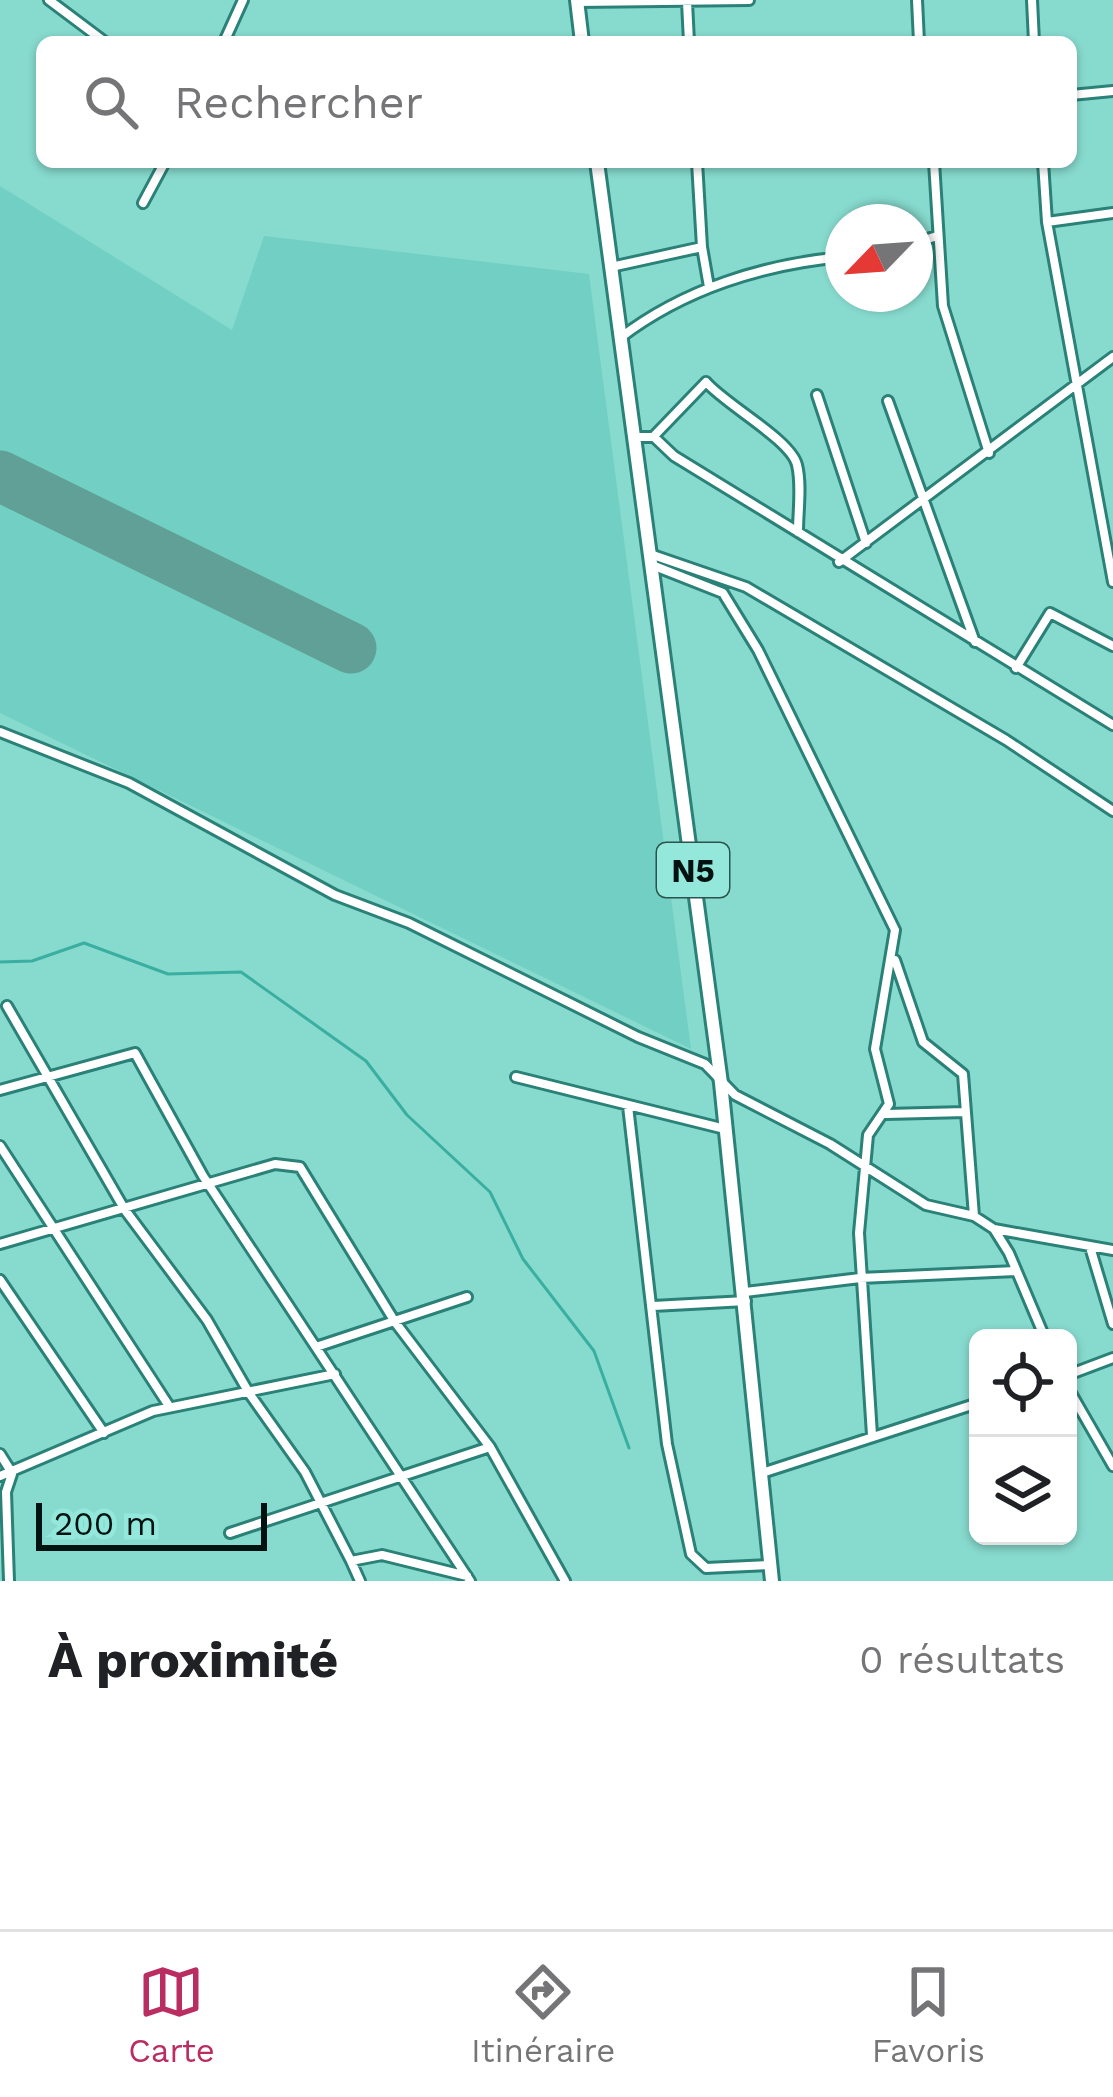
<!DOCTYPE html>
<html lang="fr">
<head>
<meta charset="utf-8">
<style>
  body { margin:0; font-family:"Work Sans",sans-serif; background:#f6f6f6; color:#202124 }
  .controls { position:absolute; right:36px; bottom:36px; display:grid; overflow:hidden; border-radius:18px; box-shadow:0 3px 9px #0004 }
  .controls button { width:108px; height:108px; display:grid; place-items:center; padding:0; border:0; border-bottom:3px solid #e0e0e0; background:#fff; color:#202124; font:60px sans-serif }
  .compass { position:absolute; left:825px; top:204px; width:108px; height:108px; border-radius:50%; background:#fff; box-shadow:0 3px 9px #0004; rotate:245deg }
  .scale { position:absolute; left:36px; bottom:30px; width:231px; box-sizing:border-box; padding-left:12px; border:6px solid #001310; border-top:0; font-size:33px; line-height:42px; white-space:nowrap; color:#001310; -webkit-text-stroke:9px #94e7db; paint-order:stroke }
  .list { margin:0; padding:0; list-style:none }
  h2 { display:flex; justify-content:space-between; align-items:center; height:156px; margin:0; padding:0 48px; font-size:51px }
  h2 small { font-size:39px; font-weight:400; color:#757577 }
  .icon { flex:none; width:66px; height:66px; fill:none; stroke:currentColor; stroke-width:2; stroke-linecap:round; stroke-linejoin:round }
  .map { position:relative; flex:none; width:1113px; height:1581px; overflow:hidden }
  .search { position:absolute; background:#fff; box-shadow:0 3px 9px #0004; left:36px; right:36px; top:36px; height:132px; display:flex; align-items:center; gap:30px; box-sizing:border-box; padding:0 42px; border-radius:18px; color:#757577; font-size:45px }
  .sheet { height:348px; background:#fff }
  nav { display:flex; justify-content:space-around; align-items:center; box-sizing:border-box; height:168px; border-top:3px solid #e0e0e0; background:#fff; font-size:33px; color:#757577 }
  nav a { display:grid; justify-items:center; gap:6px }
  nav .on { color:#ba2d60 }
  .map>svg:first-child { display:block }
</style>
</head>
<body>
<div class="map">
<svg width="1113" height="1581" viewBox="0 0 1113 1581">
  <rect width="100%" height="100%" fill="#87dace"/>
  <!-- built -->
  <path fill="#71d0c3" d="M0,186L232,330L264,236L589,274L691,1049L0,713Z"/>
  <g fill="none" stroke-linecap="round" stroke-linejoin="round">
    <!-- stream -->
    <path stroke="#3aafa1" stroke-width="3" d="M0,962L32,961L84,943L168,974L241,972L366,1061L407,1115L490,1192L523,1259L594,1351L629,1448"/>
    <!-- runway -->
    <path stroke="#60a096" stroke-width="51" d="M0,476L351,648"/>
    <defs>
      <path id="street" d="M49,0L105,42
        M917,0L919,42
        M1032,0L1034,42
        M577,2L749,0
        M687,2L689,42
        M224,42L243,0
        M1071,95L1113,91
        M934,162L943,306L989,453
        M1043,162L1047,222L1113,582
        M143,203L165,162
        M1047,222L1113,213
        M915,243L937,236
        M702,247L709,287
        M611,267L702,247L697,162
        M620,338C684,289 764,264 843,257
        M817,395L866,543
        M888,401L975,642
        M654,436L706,382C726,405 791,440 797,465C802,485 798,511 798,532
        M635,437H654L674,456L1113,725
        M650,554L746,587L1006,740L1113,811
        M839,562L1113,357
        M652,565L723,593L758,650L895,930L875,1049L889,1104L868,1135L859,1233L872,1435
        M1016,668L1050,613L1113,646
        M0,732L129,783L335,895L409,923L638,1037L705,1064L735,1095L830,1144L926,1205L974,1216L994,1229L1009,1253L1045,1338
        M895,960L923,1042L963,1074L974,1216
        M7,1006L125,1210L207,1320L249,1393L305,1472L351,1561L382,1555L467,1576
        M516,1077L725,1129
        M0,1090L135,1053L203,1176L470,1581
        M628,1106L667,1444L691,1554L706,1568L769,1565
        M886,1114L966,1112
        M0,1146L169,1406
        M994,1229L1113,1250
        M0,1244L275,1164L300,1167L395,1322L490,1447L565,1581
        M1090,1247L1113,1324
        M0,1280L104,1433
        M745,1292L860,1278L1016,1271
        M653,1306L746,1301
        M316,1347L467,1297
        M1068,1375L1113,1358
        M1068,1388L1113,1466
        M0,1454L12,1473
        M765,1472L978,1403
        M0,1476L153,1411L335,1374
        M230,1533L490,1447
        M351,1561L360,1581
        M9,1581L6,1492L12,1474"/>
      <path id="highway" d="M577,0L582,42
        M597,162L721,1083L772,1581"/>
    </defs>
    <!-- street casing -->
    <use href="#street" stroke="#2a8177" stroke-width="14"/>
    <!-- highway casing -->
    <use href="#highway" stroke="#2a8177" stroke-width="18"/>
    <!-- street -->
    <use href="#street" stroke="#fff" stroke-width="8"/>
    <!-- highway -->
    <use href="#highway" stroke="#fff" stroke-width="12"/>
  </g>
  <g text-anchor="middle" stroke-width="10" stroke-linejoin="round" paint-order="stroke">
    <!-- shield labels -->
    <rect fill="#94e7db" stroke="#2c534d" stroke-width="3" x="657" y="843" width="72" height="54" rx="9"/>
    <g font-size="33" font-weight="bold" fill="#001310">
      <text x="693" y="882">N5</text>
    </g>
  </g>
</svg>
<div class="controls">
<button><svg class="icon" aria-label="locate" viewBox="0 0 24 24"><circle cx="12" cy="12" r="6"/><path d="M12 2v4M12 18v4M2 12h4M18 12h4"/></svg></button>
<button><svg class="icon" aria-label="layers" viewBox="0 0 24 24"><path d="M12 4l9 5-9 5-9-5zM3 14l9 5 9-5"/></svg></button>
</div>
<svg class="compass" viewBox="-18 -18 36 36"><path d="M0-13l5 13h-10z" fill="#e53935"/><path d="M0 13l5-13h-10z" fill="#757577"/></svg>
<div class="scale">200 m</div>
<div class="search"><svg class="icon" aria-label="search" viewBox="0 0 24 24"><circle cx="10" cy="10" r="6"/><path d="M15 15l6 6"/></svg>Rechercher</div>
</div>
<section class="sheet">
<h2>À proximité<small>0 résultats</small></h2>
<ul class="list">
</ul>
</section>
<nav>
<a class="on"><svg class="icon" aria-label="map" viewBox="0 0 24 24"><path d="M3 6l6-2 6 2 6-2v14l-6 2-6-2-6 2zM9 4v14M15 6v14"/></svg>Carte</a>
<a><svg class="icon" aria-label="directions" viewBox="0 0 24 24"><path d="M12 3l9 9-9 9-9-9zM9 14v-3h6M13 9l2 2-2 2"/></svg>Itinéraire</a>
<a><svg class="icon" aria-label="saved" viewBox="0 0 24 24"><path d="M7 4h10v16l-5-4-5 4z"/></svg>Favoris</a>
</nav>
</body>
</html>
